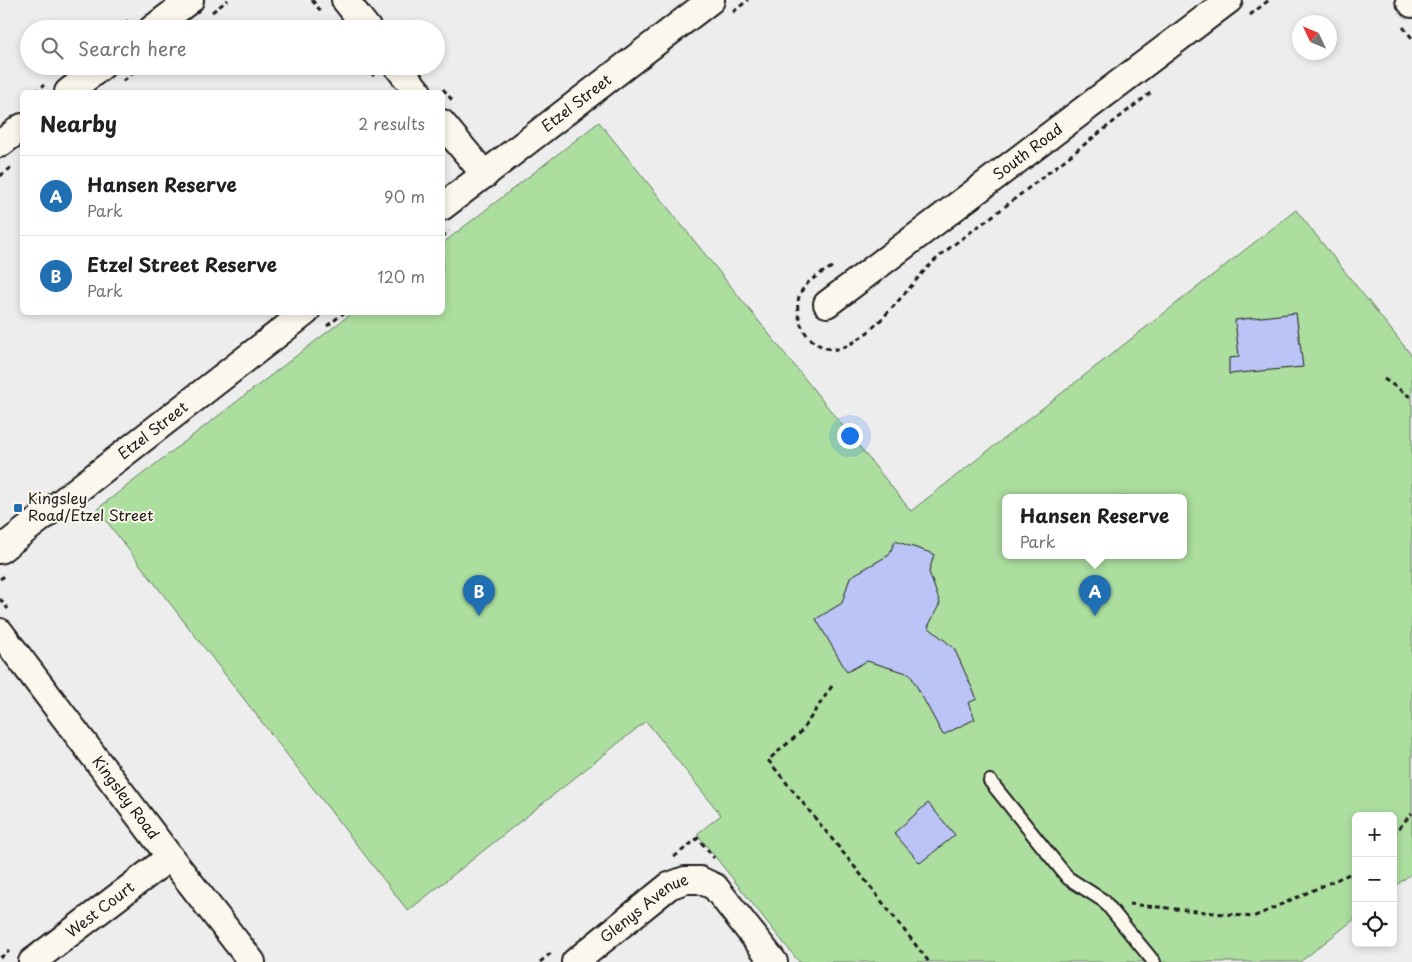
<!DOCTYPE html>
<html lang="en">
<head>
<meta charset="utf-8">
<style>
  body { margin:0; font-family:"Playpen Sans",sans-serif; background:#f6f6f6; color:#202124 }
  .controls { position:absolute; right:15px; bottom:15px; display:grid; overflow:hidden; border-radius:8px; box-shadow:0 2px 8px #0003 }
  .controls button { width:45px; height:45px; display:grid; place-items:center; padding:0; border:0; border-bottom:1px solid #e0e0e0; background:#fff; color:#202124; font:25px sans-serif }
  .compass { position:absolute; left:1292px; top:15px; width:45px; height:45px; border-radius:50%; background:#fff; box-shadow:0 2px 8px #0003; rotate:314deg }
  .you { position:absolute; left:849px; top:435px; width:18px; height:18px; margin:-12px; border:4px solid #fff; border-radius:50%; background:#1a73e8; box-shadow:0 0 0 8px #1a73e833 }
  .badge { display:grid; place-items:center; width:32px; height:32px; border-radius:50%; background:#1f6fb2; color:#fff; font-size:16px; font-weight:700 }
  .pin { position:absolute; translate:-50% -41px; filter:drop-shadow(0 1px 2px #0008) }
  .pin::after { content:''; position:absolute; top:26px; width:18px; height:15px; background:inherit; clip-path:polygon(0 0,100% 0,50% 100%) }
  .popup { position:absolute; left:1002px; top:494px; width:185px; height:65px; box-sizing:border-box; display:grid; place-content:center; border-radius:8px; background:#fff; filter:drop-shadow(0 1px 4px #0005); font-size:16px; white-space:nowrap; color:#757577 }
  .popup b { font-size:19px; color:#202124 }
  .popup::after { content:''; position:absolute; left:50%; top:100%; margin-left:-10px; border:10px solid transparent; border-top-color:#fff }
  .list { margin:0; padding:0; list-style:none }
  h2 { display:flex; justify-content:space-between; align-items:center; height:65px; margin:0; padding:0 20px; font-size:21px }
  h2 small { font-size:16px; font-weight:400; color:#757577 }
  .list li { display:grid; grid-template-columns:32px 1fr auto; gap:15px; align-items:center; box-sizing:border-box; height:80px; padding:0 20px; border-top:1px solid #e0e0e0 }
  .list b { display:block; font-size:19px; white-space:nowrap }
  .list p { margin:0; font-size:16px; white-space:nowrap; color:#757577 }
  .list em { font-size:16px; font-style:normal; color:#757577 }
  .icon { flex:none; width:28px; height:28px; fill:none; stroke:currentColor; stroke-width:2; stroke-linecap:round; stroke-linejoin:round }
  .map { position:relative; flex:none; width:1412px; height:962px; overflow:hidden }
  .search { position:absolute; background:#fff; box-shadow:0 2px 8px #0003; left:20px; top:20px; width:425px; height:55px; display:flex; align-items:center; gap:12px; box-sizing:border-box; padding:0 18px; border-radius:28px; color:#757577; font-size:19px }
  .panel { position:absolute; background:#fff; box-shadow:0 2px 8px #0003; left:20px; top:90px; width:425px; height:225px; border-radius:8px }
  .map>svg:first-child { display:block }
</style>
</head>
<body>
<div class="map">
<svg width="1412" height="962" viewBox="0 0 1412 962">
  <rect width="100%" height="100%" fill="#eeedee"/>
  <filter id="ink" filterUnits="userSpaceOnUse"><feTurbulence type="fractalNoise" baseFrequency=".02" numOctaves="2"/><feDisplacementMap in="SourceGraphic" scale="10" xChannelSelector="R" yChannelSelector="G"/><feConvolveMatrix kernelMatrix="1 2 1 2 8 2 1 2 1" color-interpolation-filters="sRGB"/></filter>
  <g filter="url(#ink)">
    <!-- green -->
    <path fill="#acde9f" stroke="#647d5e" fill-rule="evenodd" d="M599,122L911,511L1296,210L1412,356V873L1393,888V816H1356V918L1300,962H799L697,834L721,815L646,721L408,911L97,509L352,313L442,312L443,243ZM1006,497H1184V555H1006Z"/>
    <!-- building -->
    <path fill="#bbc4f6" stroke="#1c1c1c" d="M1296,313L1303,367L1229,374V358L1239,357L1235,320Z
      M895,541L934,554L929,572L940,603L928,627L954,648L977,699L968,703L975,719L943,735L910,674L867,661L847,672L816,619L842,603L850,577L889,555Z
      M928,803L955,835L920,863L894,833Z"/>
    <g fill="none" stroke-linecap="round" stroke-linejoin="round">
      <defs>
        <path id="lane" d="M990,781L1068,878L1104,901L1154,962"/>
        <g id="street">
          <path d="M345,0L368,29"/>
          <path d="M1409,0L1412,4"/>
          <path d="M152,29L190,0"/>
          <path d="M397,66L418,92"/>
          <path d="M68,92L102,66"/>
          <path d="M442,123L485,175"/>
          <path d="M0,144L22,127"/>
          <path id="s1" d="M442,207L711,0"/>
          <path id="s2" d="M827,304L1229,0"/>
          <path id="s3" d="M0,550L306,312"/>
          <path id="s4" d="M0,632L170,857L252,962"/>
          <path id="s5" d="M32,962L170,857"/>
          <path id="s6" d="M575,962L669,886L685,880H700L715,887L774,962"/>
        </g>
      </defs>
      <!-- lane casing -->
      <use href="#lane" stroke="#1c1c1c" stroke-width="16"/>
      <!-- street casing -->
      <use href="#street" stroke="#1c1c1c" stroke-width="30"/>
      <!-- path -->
      <path stroke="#1c1c1c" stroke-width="3" stroke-dasharray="5 4" stroke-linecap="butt" d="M312,0L322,13
        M212,12L228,0
        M733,12L748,0
        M1250,15L1269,0
        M1403,27L1412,38
        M117,29L129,20
        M365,66L374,76
        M123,81L142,66
        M443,89L452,100
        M35,92L44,85
        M0,176L12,167
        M442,237L449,231
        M832,267C814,277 795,287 798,311C799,318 800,323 803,329C811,343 828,354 844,347C875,335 907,288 931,264C952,244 980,226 1003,208C1053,169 1103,130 1153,91
        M327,326L345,312
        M1384,379L1412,398
        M0,579L6,575
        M0,599L8,609
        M832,686L800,733L768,760L858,871L929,962
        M1393,835L1412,813
        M674,857L698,838L714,858
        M1129,904L1253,917L1356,871
        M0,958L9,951
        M540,962L551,953"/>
      <!-- lane -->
      <use href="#lane" stroke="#fbf7ec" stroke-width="12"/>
      <!-- street -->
      <use href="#street" stroke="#fbf7ec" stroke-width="26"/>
    </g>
  </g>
  <!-- markers -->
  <rect fill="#1f6fb2" stroke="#fbf7ec" stroke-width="2" x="13" y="503" width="10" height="10" rx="2.5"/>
  <g text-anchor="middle" stroke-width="4" stroke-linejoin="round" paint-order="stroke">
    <!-- street labels -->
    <g font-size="15" fill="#1c1c1c" stroke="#fbf7ec">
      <text dy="5" stroke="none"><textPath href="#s1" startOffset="170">Etzel Street</textPath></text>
      <text dy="5" stroke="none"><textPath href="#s2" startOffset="252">South Road</textPath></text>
      <text dy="5" stroke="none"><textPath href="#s3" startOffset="194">Etzel Street</textPath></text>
      <text dy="5" stroke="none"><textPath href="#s4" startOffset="208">Kingsley Road</textPath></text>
      <text dy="5" stroke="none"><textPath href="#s5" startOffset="86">West Court</textPath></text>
      <text dy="5" stroke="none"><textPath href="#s6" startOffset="88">Glenys Avenue</textPath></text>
    </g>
    <!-- poi labels -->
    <g font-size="15" fill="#1c1c1c" stroke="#fbf7ec" text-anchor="start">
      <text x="28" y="504">Kingsley<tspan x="28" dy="17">Road/Etzel Street</tspan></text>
    </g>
  </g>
</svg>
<div class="controls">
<button>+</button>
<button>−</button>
<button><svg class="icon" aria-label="locate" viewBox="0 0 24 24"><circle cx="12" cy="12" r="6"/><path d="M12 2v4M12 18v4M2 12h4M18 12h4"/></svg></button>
</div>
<svg class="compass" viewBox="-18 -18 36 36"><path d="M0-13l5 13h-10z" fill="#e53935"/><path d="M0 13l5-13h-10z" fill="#757577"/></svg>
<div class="you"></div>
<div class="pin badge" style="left:1095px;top:616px">A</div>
<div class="popup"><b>Hansen Reserve</b>Park</div>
<div class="pin badge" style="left:479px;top:616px">B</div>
<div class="search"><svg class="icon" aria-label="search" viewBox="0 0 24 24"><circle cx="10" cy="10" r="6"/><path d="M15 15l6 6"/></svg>Search here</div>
<section class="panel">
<h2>Nearby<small>2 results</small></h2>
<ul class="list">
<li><span class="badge">A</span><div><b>Hansen Reserve</b><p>Park</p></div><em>90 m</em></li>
<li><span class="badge">B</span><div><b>Etzel Street Reserve</b><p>Park</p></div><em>120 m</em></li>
</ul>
</section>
</div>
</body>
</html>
